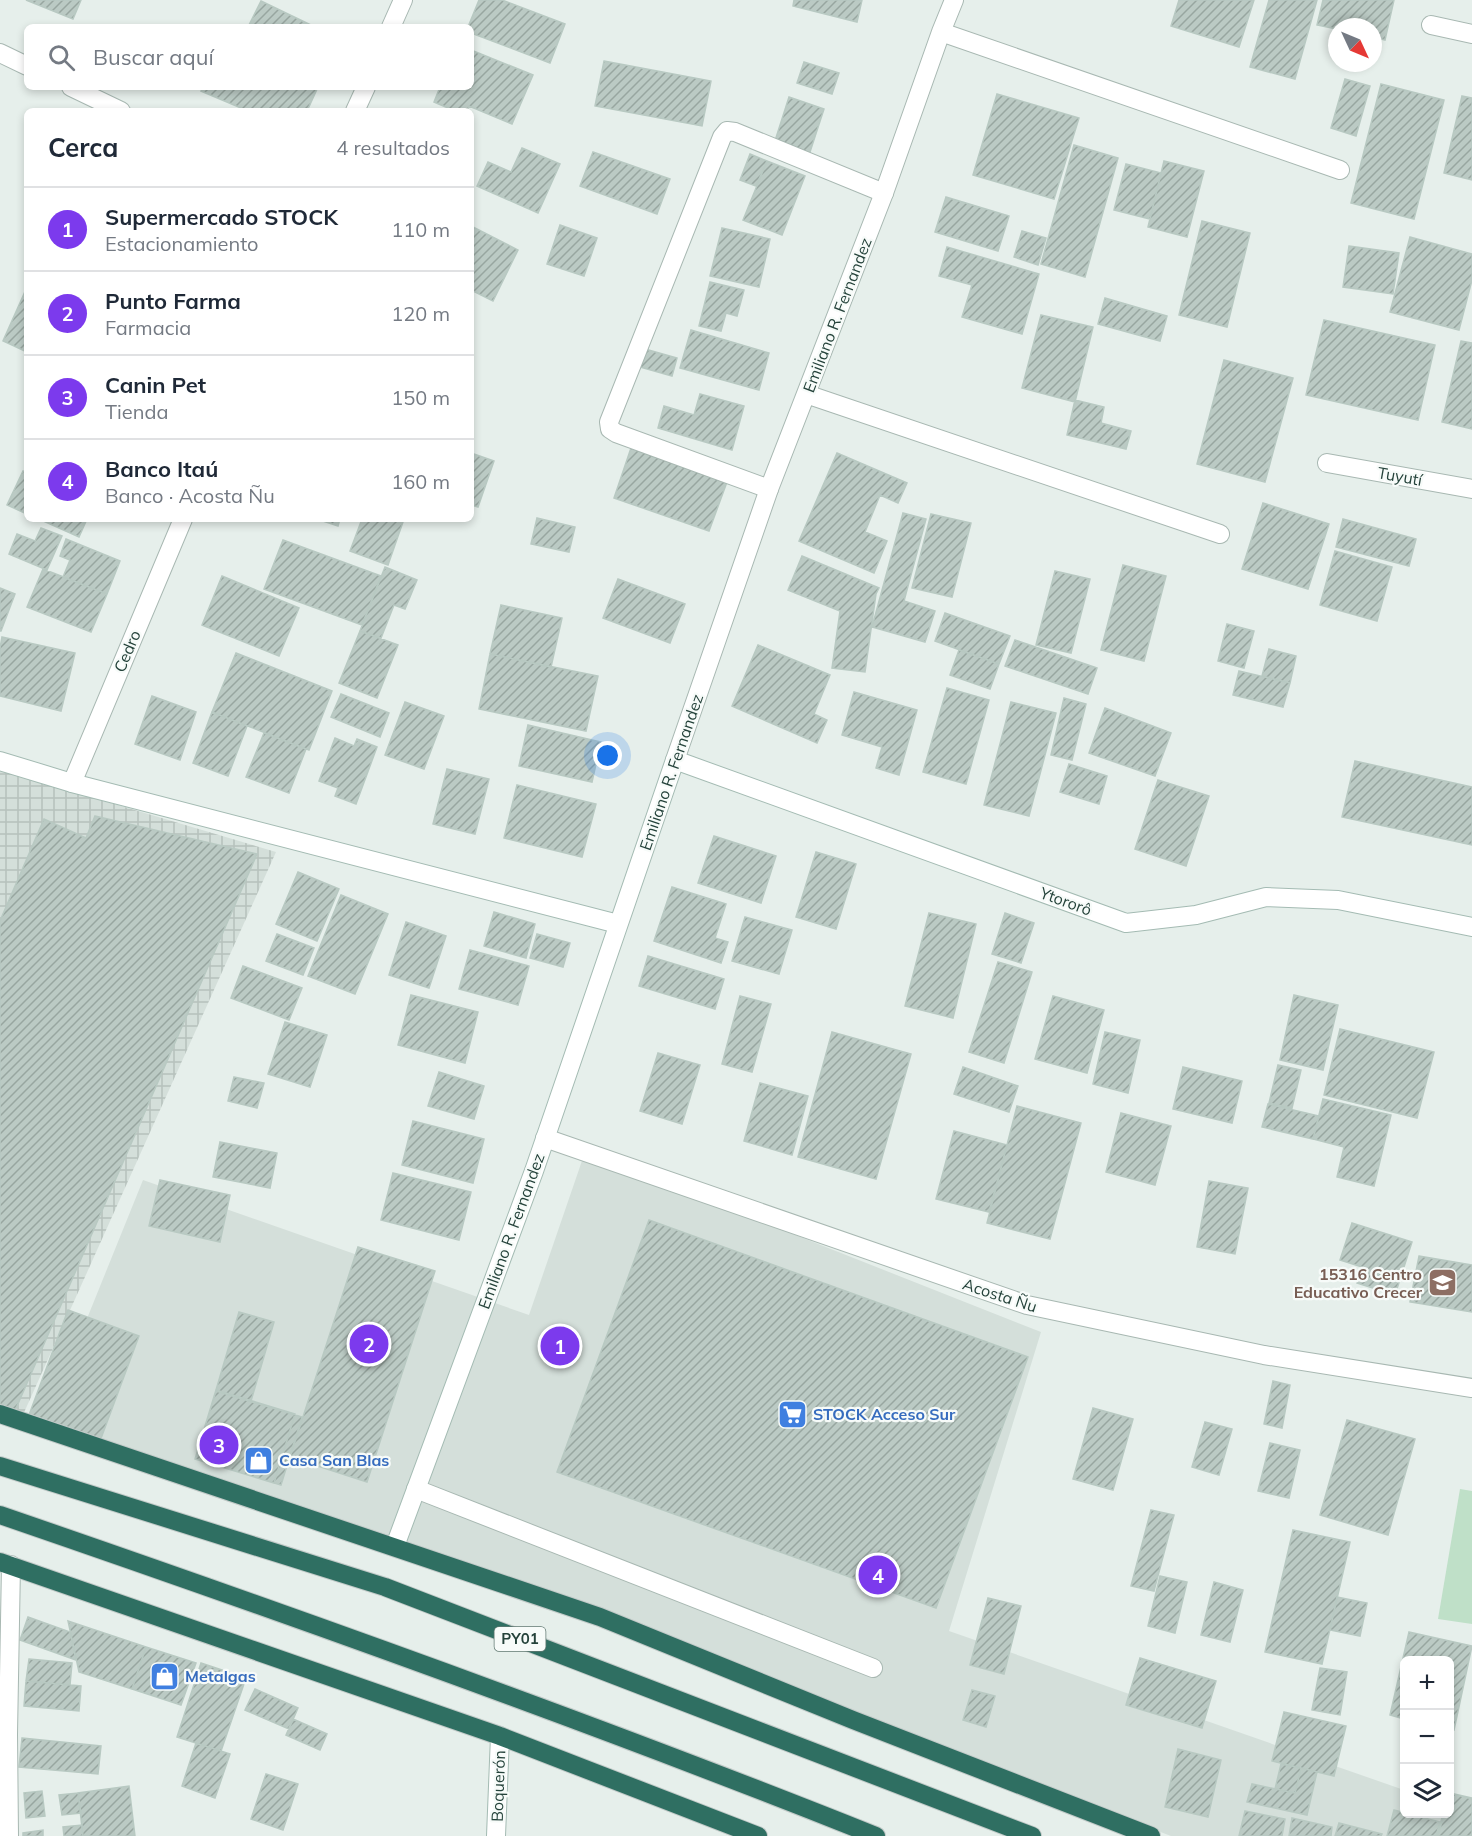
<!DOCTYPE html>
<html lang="es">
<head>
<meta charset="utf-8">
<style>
  body { margin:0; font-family:Mulish,sans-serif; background:#f2f2f3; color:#1f2937 }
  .controls { position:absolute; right:18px; bottom:18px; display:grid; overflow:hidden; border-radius:9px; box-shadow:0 3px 9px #0003 }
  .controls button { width:54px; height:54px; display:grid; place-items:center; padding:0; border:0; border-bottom:2px solid #e0e1e3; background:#fff; color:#1f2937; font:30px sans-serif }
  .compass { position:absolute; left:1328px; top:18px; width:54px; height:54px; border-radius:50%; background:#fff; box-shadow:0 3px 9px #0003; rotate:134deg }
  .you { position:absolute; left:608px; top:756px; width:21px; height:21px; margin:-15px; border:4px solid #fff; border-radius:50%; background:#1a73e8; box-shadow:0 0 0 9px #1a73e833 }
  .badge { display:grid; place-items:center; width:39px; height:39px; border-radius:50%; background:#7c3aed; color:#fff; font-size:20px; font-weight:700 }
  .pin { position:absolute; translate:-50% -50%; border:3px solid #fff; box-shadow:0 2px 6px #0006 }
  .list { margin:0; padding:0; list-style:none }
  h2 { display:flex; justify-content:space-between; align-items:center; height:78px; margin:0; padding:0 24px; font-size:26px }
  h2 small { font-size:20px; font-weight:400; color:#747a83 }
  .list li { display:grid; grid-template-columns:39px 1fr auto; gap:18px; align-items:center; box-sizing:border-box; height:84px; padding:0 24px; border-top:2px solid #e0e1e3 }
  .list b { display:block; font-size:22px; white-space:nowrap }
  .list p { margin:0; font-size:20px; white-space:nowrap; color:#747a83 }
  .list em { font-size:20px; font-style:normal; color:#747a83 }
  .icon { flex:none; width:33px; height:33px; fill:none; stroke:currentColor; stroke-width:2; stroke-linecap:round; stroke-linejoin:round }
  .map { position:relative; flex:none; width:1472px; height:1836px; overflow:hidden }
  .search { position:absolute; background:#fff; box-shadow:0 3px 9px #0003; left:24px; top:24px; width:450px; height:66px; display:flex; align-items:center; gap:15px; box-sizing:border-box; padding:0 21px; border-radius:9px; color:#747a83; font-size:22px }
  .panel { position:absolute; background:#fff; box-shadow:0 3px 9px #0003; left:24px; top:108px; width:450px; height:414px; border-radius:9px }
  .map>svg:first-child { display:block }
</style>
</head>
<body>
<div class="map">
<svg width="1472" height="1836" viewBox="0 0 1472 1836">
  <defs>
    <pattern id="industrial-grid" width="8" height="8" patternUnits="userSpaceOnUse" patternTransform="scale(1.5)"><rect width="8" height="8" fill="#d4dfda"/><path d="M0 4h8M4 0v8" fill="none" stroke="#b6c1bc"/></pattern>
    <pattern id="building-hatch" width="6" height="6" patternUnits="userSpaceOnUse" patternTransform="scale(1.5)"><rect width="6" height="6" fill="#bbcac4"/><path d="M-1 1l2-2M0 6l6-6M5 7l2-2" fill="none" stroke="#98a6a0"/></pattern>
  </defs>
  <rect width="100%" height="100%" fill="#e6efeb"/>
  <!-- built -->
  <path fill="#d4dfda" d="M585,1152L1041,1332L949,1631L1404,1790V1814H1450V1806L1472,1814V1836H1171L416,1546L44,1425L143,1180L529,1315Z"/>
  <!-- industrial -->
  <path fill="url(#industrial-grid)" d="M0,770L276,852L22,1417L0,1409Z"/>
  <!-- pitch -->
  <path fill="#bfe0c8" d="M1460,1489L1472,1491V1624L1438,1619Z"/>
  <!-- building -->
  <path fill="url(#building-hatch)" stroke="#b8c9c2" stroke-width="1.5" d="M26,0H81L73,19Z
    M479,0H502L565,24L550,63L471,33V27H468Z
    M794,0H862L857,22L793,6Z
    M1179,0H1254L1239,47L1171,26Z
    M1269,0H1317L1295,79L1250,67Z
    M1323,0H1394L1385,40L1373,37V27H1337V29L1317,25Z
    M261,1L315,27H248Z
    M471,50L533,75L512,124L469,106L467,111H455L434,102L440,87H471Z
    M604,61L711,81L702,126L595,106Z
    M604,61L711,81L702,126L595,106Z
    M804,62L839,73L832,94L797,83Z
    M1345,79L1370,86L1356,136L1331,128Z
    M1381,84L1444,100L1414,219L1351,203Z
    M203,87H318L307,111H248L201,91Z
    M997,94L1079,118L1054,199L973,175Z
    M997,94L1079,118L1054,199L973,175Z
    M1462,96L1472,98V180L1444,173Z
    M1462,96L1472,98V180L1444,173Z
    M789,97L824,109L809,155L774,144Z
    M1074,145L1118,158L1085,277L1041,264Z
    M522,148L560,164L538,213L477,186L488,162L511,172Z
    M593,152L670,179L657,214L580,186Z
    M750,154L767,161L756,186L740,180Z
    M767,161L805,176L782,235L743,220Z
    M1164,161L1204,171L1187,237L1148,227Z
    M1126,164L1161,173L1150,219L1114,210Z
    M946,197L1009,216L998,251L935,232Z
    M1202,221L1250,233L1227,327L1179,315Z
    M560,225L597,238L584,276L547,264Z
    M471,226L518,250L493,301L471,290Z
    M722,228L770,239L759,287L710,276Z
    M1022,231L1046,238L1038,265L1014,257Z
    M1410,237L1472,254V280L1459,330L1390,312Z
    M1349,246L1399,253L1393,294L1343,287Z
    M947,247L1039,274L1022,334L962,317L972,285L939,276Z
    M710,282L744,290L737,316L726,313L721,331L699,326Z
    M27,287V352L3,341Z
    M1105,298L1167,316L1160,341L1098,324Z
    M1041,315L1093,327L1075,402L1022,388Z
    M1324,320L1435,345L1418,420L1306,395Z
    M691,330L769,353L759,390L680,368Z
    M1461,341L1472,343V429L1442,422Z
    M645,349L677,358L672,376L640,367Z
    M1224,360L1293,378L1265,482L1197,464Z
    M700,394L744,406L732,450L658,428L664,406L694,415Z
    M1075,400L1104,407L1101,423L1131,431L1126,449L1067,435Z
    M631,448L727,482L709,531L614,498Z
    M471,453L494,461L478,507L471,505Z
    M837,453L907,483L898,503L880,495L865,532L887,541L874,573L799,541Z
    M23,471L27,473V514L7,505Z
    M1263,503L1329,524L1308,589L1242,569Z
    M903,513L926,519L904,601L935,611L925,642L872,627Z
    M931,514L971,523L952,597L912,588Z
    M537,518L575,527L569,552L531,544Z
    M39,519H87L79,537Z
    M317,519H340L338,526Z
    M362,519H404L388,565L350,551Z
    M1343,519L1416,539L1409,566L1336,547Z
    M41,528L62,536L47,570L9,554L17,534L35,541Z
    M66,539L120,561L107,594L63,577L70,560L60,556Z
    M66,539L120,561L107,594L63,577L70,560L60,556Z
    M283,540L381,576L362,625L264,589Z
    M283,540L381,576L362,625L264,589Z
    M1335,551L1392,567L1377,621L1320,605Z
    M802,556L879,588L876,594L865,672L832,668L840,611L788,590Z
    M1123,565L1166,576L1144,661L1101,650Z
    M385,567L417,580L405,609L394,605L381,638L360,631Z
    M385,567L417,580L405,609L394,605L381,638L360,631Z
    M43,569L107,594L91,632L27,607Z
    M1055,571L1090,579L1071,653L1036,645Z
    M222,576L299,608L279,656L202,625Z
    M618,579L685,604L670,643L603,618Z
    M0,588L15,594L1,631H0Z
    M501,605L562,618L551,667L490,654Z
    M945,613L1010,636L999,664L935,641Z
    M1227,624L1254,631L1244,668L1218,661Z
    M360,631L398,645L377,698L339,683Z
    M2,637L75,653L61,711L0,696V648Z
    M1015,640L1097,668L1088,694L1005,666Z
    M758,645L830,675L814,714L827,720L817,743L732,706Z
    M1269,649L1296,656L1290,683L1262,676Z
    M959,650L999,664L990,689L950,675Z
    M236,653L332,691L309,750L212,712Z
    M236,653L332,691L309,750L212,712Z
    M490,654L598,676L586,731L479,709Z
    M1239,671L1290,683L1283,707L1233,695Z
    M947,688L989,700L966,784L923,772Z
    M854,692L917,710L899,775L876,768L882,747L842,735Z
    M341,694L389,713L380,737L331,717Z
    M152,696L196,712L180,760L135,744Z
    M1064,698L1086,704L1072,760L1051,755Z
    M405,702L444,716L424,769L385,755Z
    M1011,702L1056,713L1029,816L984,805Z
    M1011,702L1056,713L1029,816L984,805Z
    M1105,708L1171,733L1155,776L1089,753Z
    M212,712L247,726L228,776L193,763Z
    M528,725L601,742L592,782L519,766Z
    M264,733L306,749L289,793L246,777Z
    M335,738L354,746L357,739L377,747L356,804L335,796L338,788L319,781Z
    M1355,761L1472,787V845L1342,817Z
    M1069,764L1107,776L1099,804L1060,792Z
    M447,769L489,779L475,834L433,824Z
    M1158,780L1209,796L1186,866L1135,849Z
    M517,785L596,804L582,857L504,838Z
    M95,816L257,854L14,1413L0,1407V921L44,819L86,838Z
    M714,836L776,856L761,903L698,883Z
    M816,852L856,864L836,929L796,917Z
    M298,872L339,889L317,941L276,924Z
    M672,887L726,904L715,938L728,942L721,963L654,941Z
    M672,887L726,904L715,938L728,942L721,963L654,941Z
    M341,895L388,914L355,994L308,976Z
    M494,912L535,924L526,958L484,946Z
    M929,913L976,924L953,1018L905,1006Z
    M929,913L976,924L953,1018L905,1006Z
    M1005,913L1034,923L1021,963L992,954Z
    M745,917L792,930L779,974L732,961Z
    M406,922L446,936L429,988L389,975Z
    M277,934L314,948L303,975L266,961Z
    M537,934L570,943L563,967L530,958Z
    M470,950L529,966L518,1005L459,989Z
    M648,956L724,979L715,1009L639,986Z
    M998,962L1032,972L1004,1063L969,1052Z
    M243,966L302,988L289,1020L231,998Z
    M411,995L478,1012L465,1063L398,1045Z
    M1294,995L1338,1005L1323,1070L1280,1060Z
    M740,996L771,1004L752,1072L722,1064Z
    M1053,996L1104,1010L1087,1073L1035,1059Z
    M285,1022L327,1035L310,1087L268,1074Z
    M1340,1029L1434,1052L1417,1118L1324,1095Z
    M832,1032L911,1054L876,1179L798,1157Z
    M832,1032L911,1054L876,1179L798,1157Z
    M1105,1032L1140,1040L1128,1093L1093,1084Z
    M658,1053L700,1065L682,1124L640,1111Z
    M658,1053L700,1065L682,1124L640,1111Z
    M1278,1065L1301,1070L1292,1108L1269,1103Z
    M963,1067L1018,1086L1009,1112L954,1094Z
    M1183,1067L1242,1081L1232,1123L1173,1109Z
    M439,1072L484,1086L474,1119L428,1106Z
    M234,1077L264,1083L257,1108L228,1101Z
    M760,1083L808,1096L792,1155L744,1141Z
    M1323,1099L1391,1115L1374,1186L1337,1177L1344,1147L1313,1139Z
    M1268,1104L1319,1116L1313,1139L1262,1127Z
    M1017,1106L1081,1123L1050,1239L987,1223Z
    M1017,1106L1081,1123L1050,1239L987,1223Z
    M1121,1113L1171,1126L1155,1185L1106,1172Z
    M413,1121L484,1139L473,1183L402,1165Z
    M954,1131L1007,1145L989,1212L936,1199Z
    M954,1131L1007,1145L989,1212L936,1199Z
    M220,1142L277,1153L270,1188L213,1177Z
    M393,1173L471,1192L459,1240L381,1220Z
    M160,1180L230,1195L220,1242L149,1226Z
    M1209,1181L1248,1188L1235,1254L1197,1247Z
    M649,1220L1028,1357L936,1608L557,1472Z
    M1352,1223L1412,1242L1395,1295L1357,1283L1362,1267L1340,1260Z
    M358,1247L435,1271L367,1482L290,1457Z
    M1419,1256L1472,1265V1312L1410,1302Z
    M1419,1256L1472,1265V1312L1410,1302Z
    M68,1310L139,1336L100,1441L29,1415Z
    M68,1310L139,1336L100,1441L29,1415Z
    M239,1312L274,1322L251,1401L216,1390Z
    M239,1312L274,1322L251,1401L216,1390Z
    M1273,1381L1290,1385L1282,1428L1264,1424Z
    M216,1390L295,1414L274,1483L195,1459Z
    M216,1391L302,1417L281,1485L195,1459Z
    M1093,1408L1133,1419L1113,1490L1073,1479Z
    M1093,1408L1133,1419L1113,1490L1073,1479Z
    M1347,1420L1415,1439L1388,1535L1320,1515Z
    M1205,1422L1232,1429L1219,1475L1192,1467Z
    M1270,1443L1300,1450L1289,1498L1258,1491Z
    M1151,1510L1174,1515L1154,1591L1131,1586Z
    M1293,1530L1350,1542L1322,1664L1265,1652Z
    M1293,1530L1350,1542L1322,1664L1265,1652Z
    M1160,1576L1187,1582L1175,1633L1148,1626Z
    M1214,1582L1243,1590L1230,1642L1201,1635Z
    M1337,1597L1367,1603L1360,1636L1330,1630Z
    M988,1598L1021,1606L1004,1674L970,1665Z
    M988,1598L1021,1606L1004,1674L970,1665Z
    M28,1617L70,1632L76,1660L20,1640Z
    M68,1621L146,1647L132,1689L79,1672Z
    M1409,1632L1472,1646L1454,1730L1450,1729V1660H1404V1719L1390,1715Z
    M146,1647L196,1663L181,1705L132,1689Z
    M1140,1658L1216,1681L1202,1728L1126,1705Z
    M1140,1658L1216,1681L1202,1728L1126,1705Z
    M29,1659L72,1663L70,1685L26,1681Z
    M201,1663L246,1678L221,1751L177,1737Z
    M1320,1668L1347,1672L1340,1715L1312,1710Z
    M26,1681L81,1686L79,1711L24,1706Z
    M255,1689L298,1708L289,1729L245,1710Z
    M972,1690L995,1696L986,1727L963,1720Z
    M972,1690L995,1696L986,1727L963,1720Z
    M1284,1712L1346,1726L1334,1776L1272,1761Z
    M293,1719L327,1734L320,1750L286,1735Z
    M22,1738L101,1746L98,1774L19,1767Z
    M196,1743L230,1754L215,1798L182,1786Z
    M1178,1749L1221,1760L1208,1817L1165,1807Z
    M1178,1749L1221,1760L1208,1817L1165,1807Z
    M1281,1764L1301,1768L1295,1793L1275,1789Z
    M1301,1768L1317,1772L1307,1815L1247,1802L1252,1784L1295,1793Z
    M1301,1768L1317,1772L1307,1815L1247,1802L1252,1784L1295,1793Z
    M266,1774L298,1784L283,1830L251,1819Z
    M129,1786L135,1836H83L78,1793Z
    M42,1791L45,1816L26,1818L24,1793Z
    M78,1793L81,1813L62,1815L59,1795Z
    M1450,1793L1472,1798V1836H1437L1443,1814H1450Z
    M1450,1793L1472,1799V1836H1438L1444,1814H1450Z
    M1394,1810L1440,1822L1437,1836H1387Z
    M1394,1810L1440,1822L1436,1836H1387Z
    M1245,1811L1285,1819L1282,1836H1239Z
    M1245,1811L1285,1819L1282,1836H1239Z
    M1292,1818L1332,1827L1331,1836H1289Z
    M1292,1818L1332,1827L1331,1836H1289Z
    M1339,1823L1382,1834L1381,1836H1335Z
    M82,1825L83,1836H64L63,1827Z
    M43,1830V1836H23V1833Z"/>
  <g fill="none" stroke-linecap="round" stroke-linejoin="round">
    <defs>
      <path id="lane" d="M769,489L616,433L610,429L609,422L722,137L727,131L735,132L884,193
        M416,1489L873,1668"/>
      <path id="street" d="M1431,25L1472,34
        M391,27L403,0
        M941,32L1340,170
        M0,53L27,66
        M71,87L121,111
        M355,111L366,87
        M806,394L1220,534
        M1327,463L1472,489
        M675,760L769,489L884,193L941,32L954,0
        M72,783L183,519
        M545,1138L1027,1305L1264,1355L1472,1388
        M9,1836L8,1734L11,1565"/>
      <path id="secondary" d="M0,761L72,783L618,924
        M395,1546L534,1171L675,760L1126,923L1196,915L1266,897L1338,900L1472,927
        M496,1836L500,1736"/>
      <path id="highway" d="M0,1414L600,1617L853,1720L1151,1836
        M0,1466L385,1587L1032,1836
        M0,1515C294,1616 588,1721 876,1836
        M0,1562L500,1736L758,1836"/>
    </defs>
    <!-- lane casing -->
    <use href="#lane" stroke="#a8b8b2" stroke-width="20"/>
    <!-- street casing -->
    <use href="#street" stroke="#a8b8b2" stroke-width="20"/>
    <!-- secondary casing -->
    <use href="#secondary" stroke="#a4bbb3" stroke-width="20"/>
    <!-- highway casing -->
    <use href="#highway" stroke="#c2cac8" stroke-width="20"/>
    <!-- lane -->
    <use href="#lane" stroke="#fff" stroke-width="18"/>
    <!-- street -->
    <use href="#street" stroke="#fff" stroke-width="18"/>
    <!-- secondary -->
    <use href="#secondary" stroke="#fff" stroke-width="18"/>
    <!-- highway -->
    <use href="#highway" stroke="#2f6f62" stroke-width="18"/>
  </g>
  <!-- icons -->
  <defs>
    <symbol id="school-square" viewBox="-11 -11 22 22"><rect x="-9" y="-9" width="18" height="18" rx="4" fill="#8d6e63" stroke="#f7fbf9"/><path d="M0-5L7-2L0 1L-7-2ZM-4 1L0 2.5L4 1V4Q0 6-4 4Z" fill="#fff"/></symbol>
    <symbol id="supermarket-square" viewBox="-11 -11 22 22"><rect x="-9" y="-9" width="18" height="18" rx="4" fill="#3f7fe0" stroke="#f7fbf9"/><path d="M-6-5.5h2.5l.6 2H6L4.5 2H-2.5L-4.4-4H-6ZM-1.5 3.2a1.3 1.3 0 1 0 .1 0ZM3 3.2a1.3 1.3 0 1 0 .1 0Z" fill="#fff"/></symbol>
    <symbol id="shop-square" viewBox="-11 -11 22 22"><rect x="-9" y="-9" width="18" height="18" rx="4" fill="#3f7fe0" stroke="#f7fbf9"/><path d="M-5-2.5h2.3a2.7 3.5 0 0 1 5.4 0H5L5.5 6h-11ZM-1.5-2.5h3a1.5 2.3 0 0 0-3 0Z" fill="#fff"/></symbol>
  </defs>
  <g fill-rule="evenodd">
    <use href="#school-square" x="1426" y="1266" width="33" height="33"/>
    <use href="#supermarket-square" x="776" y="1398" width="33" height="33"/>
    <use href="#shop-square" x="242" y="1444" width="33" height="33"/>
    <use href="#shop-square" x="148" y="1660" width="33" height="33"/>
  </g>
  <g text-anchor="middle" stroke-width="4.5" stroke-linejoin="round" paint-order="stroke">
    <!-- shield labels -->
    <rect fill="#f7fbf9" stroke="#637a73" stroke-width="1.5" x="494.5" y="1627" width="51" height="24" rx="4.5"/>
    <g font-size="15" font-weight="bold" fill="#24423a">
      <text x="520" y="1644">PY01</text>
    </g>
    <!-- street labels -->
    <g font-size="16" fill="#24423a" stroke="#f7fbf9">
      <text transform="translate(837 315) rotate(-69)" y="6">Emiliano R. Fernandez</text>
      <text transform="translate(1400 476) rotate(10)" y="6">Tuyutí</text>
      <text transform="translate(127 651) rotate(-67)" y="6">Cedro</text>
      <text transform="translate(671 772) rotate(-71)" y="6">Emiliano R. Fernandez</text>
      <text transform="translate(1066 901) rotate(20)" y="6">Ytororô</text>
      <text transform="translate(511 1231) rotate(-70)" y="6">Emiliano R. Fernandez</text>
      <text transform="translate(1000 1295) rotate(18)" y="6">Acosta Ñu</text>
      <text transform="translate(498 1786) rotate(-88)" y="6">Boquerón</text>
    </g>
    <!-- education labels -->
    <g font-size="16" font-weight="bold" fill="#785e54" stroke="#f7fbf9" text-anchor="end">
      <text x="1422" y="1280">15316 Centro<tspan x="1422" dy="18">Educativo Crecer</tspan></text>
    </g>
    <!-- shop labels -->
    <g font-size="16" font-weight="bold" fill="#366cbe" stroke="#f7fbf9" text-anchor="start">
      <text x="813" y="1420">STOCK Acceso Sur</text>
      <text x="279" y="1466">Casa San Blas</text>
      <text x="185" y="1682">Metalgas</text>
    </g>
  </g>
</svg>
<div class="controls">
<button>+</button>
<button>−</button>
<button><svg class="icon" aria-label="layers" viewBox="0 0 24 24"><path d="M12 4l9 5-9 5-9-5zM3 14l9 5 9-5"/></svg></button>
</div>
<svg class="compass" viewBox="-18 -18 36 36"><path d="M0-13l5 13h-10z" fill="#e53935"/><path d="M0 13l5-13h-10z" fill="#747a83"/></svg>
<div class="you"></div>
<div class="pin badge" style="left:560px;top:1346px">1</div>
<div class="pin badge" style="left:369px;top:1344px">2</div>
<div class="pin badge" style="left:219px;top:1445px">3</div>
<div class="pin badge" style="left:878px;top:1575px">4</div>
<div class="search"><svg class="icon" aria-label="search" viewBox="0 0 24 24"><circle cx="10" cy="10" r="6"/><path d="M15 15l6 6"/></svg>Buscar aquí</div>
<section class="panel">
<h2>Cerca<small>4 resultados</small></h2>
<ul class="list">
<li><span class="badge">1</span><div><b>Supermercado STOCK</b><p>Estacionamiento</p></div><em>110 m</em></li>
<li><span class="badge">2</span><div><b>Punto Farma</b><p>Farmacia</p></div><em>120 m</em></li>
<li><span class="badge">3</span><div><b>Canin Pet</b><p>Tienda</p></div><em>150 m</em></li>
<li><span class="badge">4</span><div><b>Banco Itaú</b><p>Banco · Acosta Ñu</p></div><em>160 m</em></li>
</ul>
</section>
</div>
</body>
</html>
